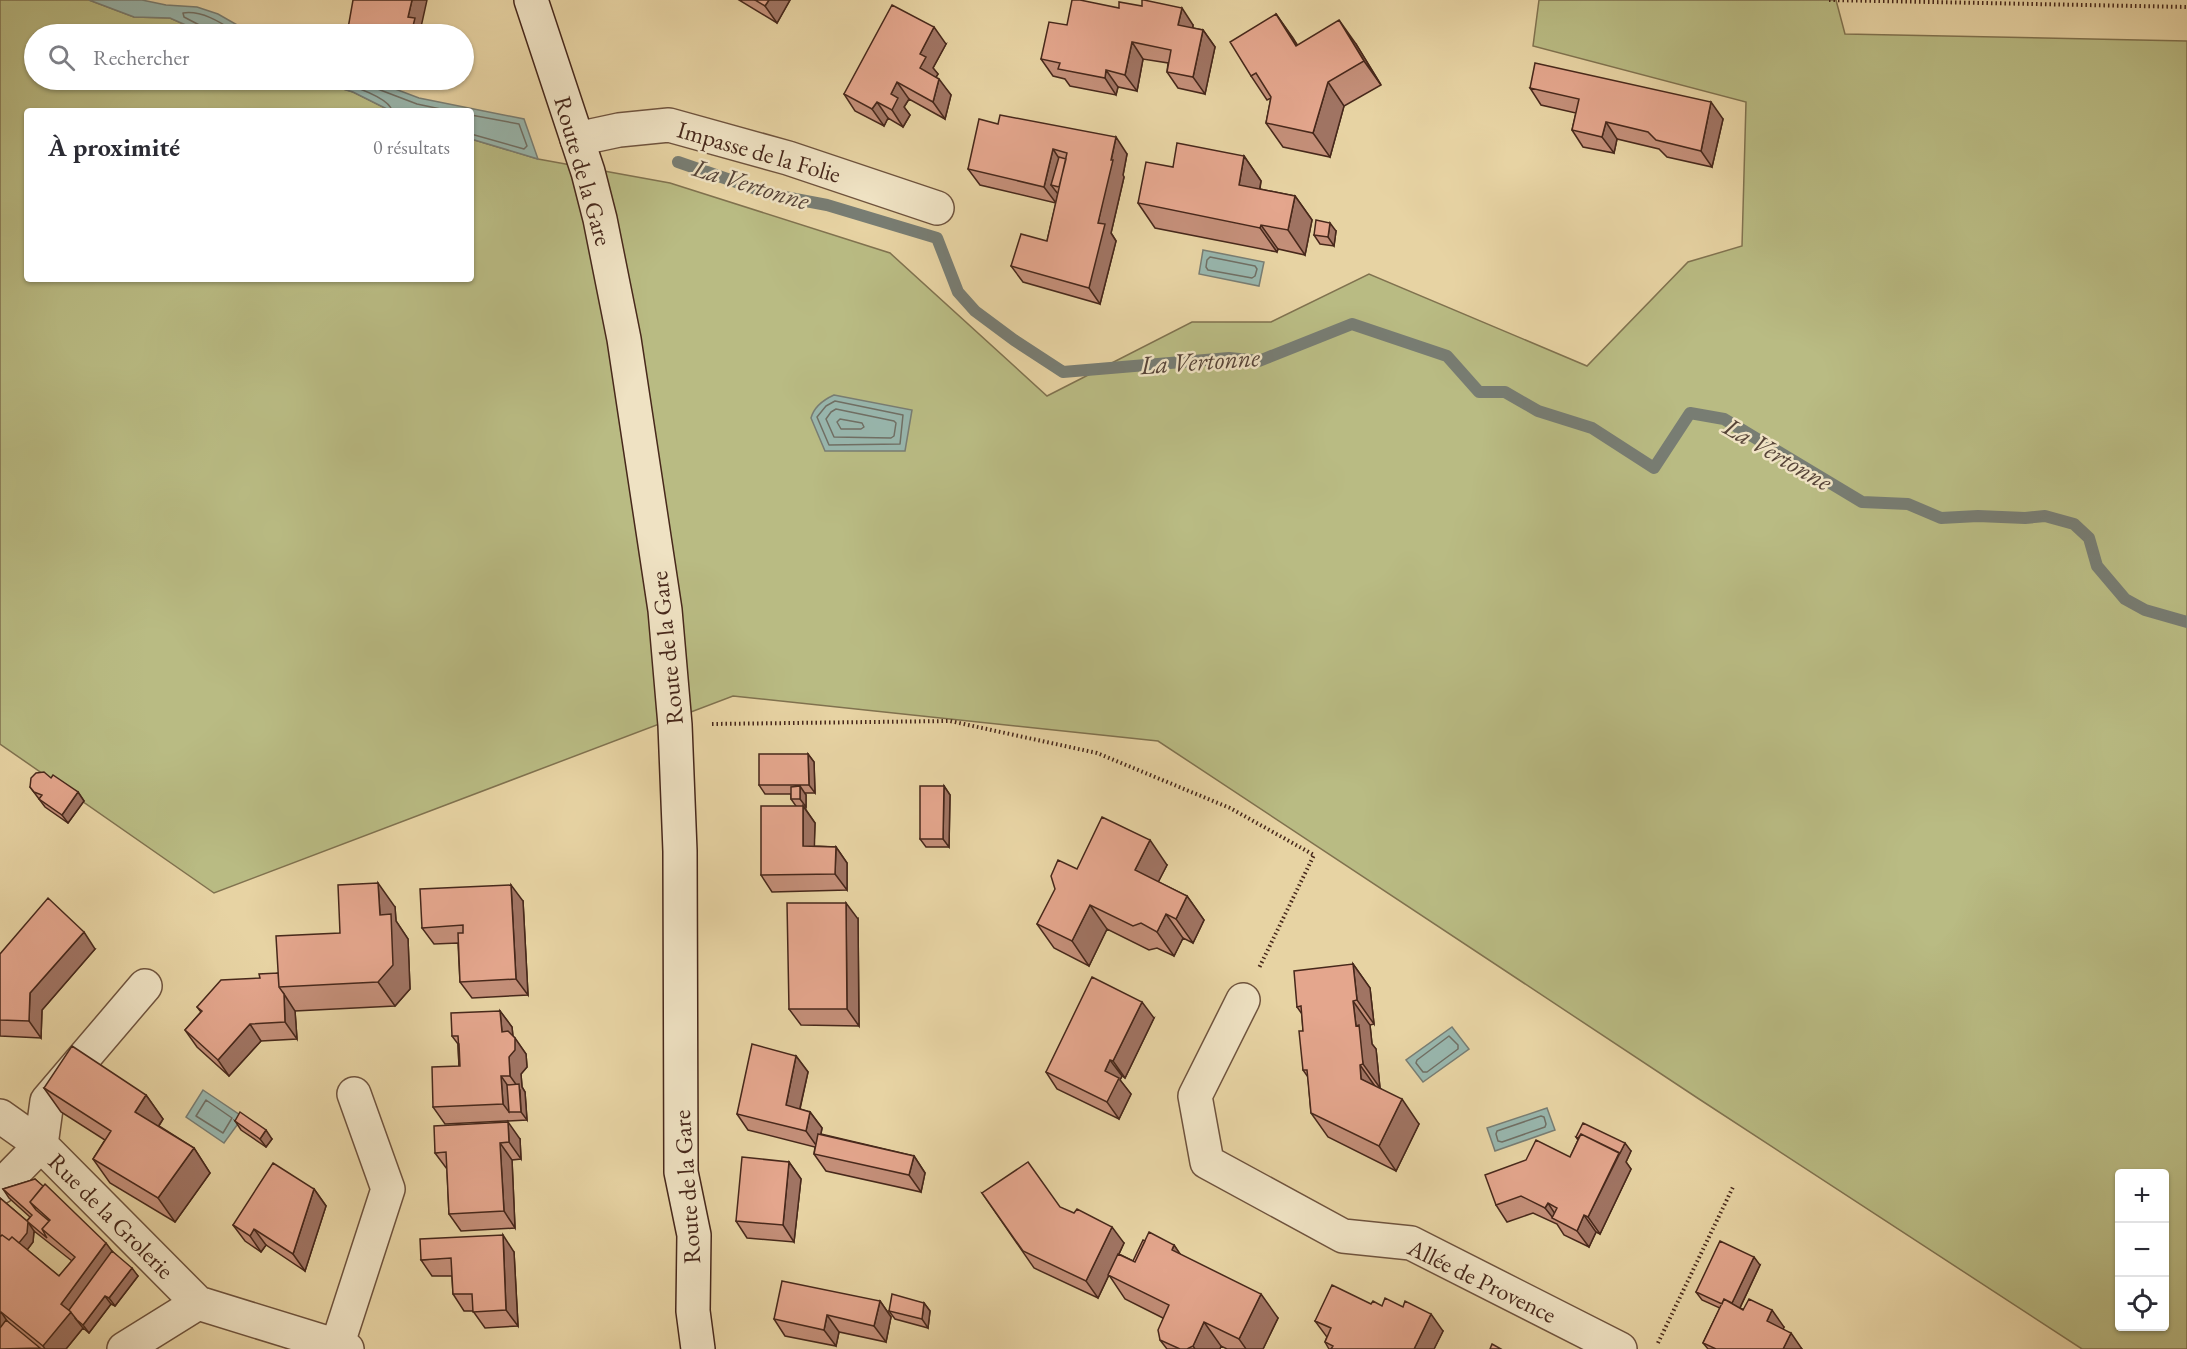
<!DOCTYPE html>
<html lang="fr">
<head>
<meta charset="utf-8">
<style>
  body { margin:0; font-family:"EB Garamond",serif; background:#f7f7f7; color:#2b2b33 }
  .controls { position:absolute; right:18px; bottom:18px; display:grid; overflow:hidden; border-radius:6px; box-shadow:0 2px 4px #0004 }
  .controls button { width:54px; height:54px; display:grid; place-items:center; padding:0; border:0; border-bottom:2px solid #e1e1e2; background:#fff; color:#2b2b33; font:30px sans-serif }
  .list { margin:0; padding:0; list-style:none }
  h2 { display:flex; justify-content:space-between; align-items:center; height:78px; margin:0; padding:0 24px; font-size:26px }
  h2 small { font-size:20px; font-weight:400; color:#7c7c81 }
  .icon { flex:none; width:33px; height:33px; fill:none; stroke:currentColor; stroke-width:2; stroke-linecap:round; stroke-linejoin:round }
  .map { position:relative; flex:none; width:2187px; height:1349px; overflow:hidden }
  .search { position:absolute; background:#fff; box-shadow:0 2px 4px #0004; left:24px; top:24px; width:450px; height:66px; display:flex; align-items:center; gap:15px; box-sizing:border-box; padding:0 21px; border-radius:33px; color:#7c7c81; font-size:22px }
  .panel { position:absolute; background:#fff; box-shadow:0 2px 4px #0004; left:24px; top:108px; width:450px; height:174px; border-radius:6px }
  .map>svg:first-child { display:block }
</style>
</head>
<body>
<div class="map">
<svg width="2187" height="1349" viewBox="0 0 2187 1349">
  <rect width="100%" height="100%" fill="#e7d3a3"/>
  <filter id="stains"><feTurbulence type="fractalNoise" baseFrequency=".00333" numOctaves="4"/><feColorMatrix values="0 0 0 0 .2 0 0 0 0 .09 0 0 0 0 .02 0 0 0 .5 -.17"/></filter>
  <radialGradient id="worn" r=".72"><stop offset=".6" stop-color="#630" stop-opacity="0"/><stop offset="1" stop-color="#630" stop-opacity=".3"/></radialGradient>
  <!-- green -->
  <path fill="#b9bb83" stroke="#80724f" stroke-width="1.5" fill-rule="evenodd" d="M0,0H89L134,17L170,18L206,34H34V80H314L353,92L391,111H27V279H471V139L538,159L670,183L890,253L1047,396L1192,322H1271L1369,274L1587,366L1688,262L1742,246L1746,102L1533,46L1539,0H1836L1845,34L2187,41V1349H2082L1699,1099L1158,741L733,696L214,893L0,744ZM2120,1174H2164V1326H2120Z"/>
  <!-- water -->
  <path fill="#98b6ad" stroke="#787d73" stroke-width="1.5" d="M89,0H142L166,5L197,7L218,14L253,34H206L170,18L134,17Z
    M314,80H365L382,84L419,98L524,119L538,159L471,139V111H391L353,92Z
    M1203,250L1264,262L1259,286L1199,274Z
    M834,395L912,410L905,451H825L811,418C814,407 823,400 834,395Z
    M1452,1027L1469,1049L1423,1082L1406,1060Z
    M203,1090L243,1117L224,1143L186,1117Z
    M1547,1108L1555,1130L1495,1151L1487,1128Z"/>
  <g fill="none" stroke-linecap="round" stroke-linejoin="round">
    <!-- shore -->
    <path stroke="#706f64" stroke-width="1.5" d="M207,34L205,28L184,17L183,13C203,10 223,24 239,34
      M334,80C347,84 390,97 392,111
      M370,80L371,85L375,88L417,104L450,111
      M471,115L519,124L527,146L524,149L471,134
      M1210,257L1255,266L1257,269L1255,276L1252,278L1208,270L1206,267L1207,260Z
      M835,401L903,415L900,444L829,445L817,417L826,406Z
      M836,409L894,421L896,423L894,436L891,438L834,437L826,419L831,412Z
      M840,419L862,423L864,427L861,429H841L837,422Z
      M1449,1036L1458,1045V1049L1427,1072H1423L1416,1063L1417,1060Z
      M206,1100L232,1118L223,1133L196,1116Z
      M1541,1116L1544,1117L1546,1124L1545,1127L1502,1142L1498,1141L1496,1134L1497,1131Z"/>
    <!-- stream -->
    <path stroke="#787d73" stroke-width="12" d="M678,162L774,195L827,205L937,238L958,292L975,311L1014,340L1063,372L1229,358L1259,361L1352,324L1447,356L1479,392H1505L1538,411L1592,428L1654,468L1690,413L1724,419L1862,502L1908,504L1941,518L1978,516L2025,518L2045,516L2074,524L2089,538L2097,566L2125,599L2145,610L2187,622"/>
    <defs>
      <path id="street" d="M577,139L619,130L669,125L788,158L937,208
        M1243,1000L1195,1096L1207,1162L1343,1236L1411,1243L1620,1349
        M0,1116L41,1145L47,1101L145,986
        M0,1187L41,1145L198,1303L347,1349
        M337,1346L388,1189L354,1094
        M124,1349L198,1303"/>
      <path id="secondary" d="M531,0L588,172L600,219L624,339L665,610L675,725L680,851L681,1172L694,1235L693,1311L698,1349"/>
    </defs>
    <!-- street casing -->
    <use href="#street" stroke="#6f533d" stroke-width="36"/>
    <!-- secondary casing -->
    <use href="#secondary" stroke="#47281b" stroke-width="36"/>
    <!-- path -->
    <path stroke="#47281b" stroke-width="4" stroke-dasharray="1.5 3" stroke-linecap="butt" d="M1829,0L2187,7
      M712,724L950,721L1097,753L1230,808L1314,855L1259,968
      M1658,1343L1733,1187"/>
    <!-- street -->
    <use href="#street" stroke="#efe2c3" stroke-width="33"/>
    <!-- secondary -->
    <use href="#secondary" stroke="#efe2c3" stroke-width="33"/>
  </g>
  <!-- wall -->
  <path fill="#c48f79" stroke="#47281b" stroke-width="1.5" fill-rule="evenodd" d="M739,0H790L777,23Z
    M1276,14L1297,45L1356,44L1381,85L1344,106L1330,157L1283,147L1266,123L1271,98L1267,100L1251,76Z
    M1067,25H1193V28L1203,30L1215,47L1205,94L1178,88L1167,72L1168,63L1143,59L1137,91L1118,87L1116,95L1070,86L1065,79L1053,76L1041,59Z
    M946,44L933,68L938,74L936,77L951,95L945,119L909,99L904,107L910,115L903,127L888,118L884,126L855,111L844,94Z
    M1530,88L1723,119L1712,167L1667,157L1659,149L1617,139L1614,153L1583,147L1572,130L1576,113L1541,105Z
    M998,124L1127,154L1123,175L1124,177L1111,233L1116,241L1100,304L1023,282L1011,266L1047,241L1056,203L980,185L968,169Z
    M1244,156L1261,181L1260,189L1295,196L1312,220L1305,255L1278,249L1277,252L1155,228L1138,203L1173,167Z
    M1336,231L1334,246L1320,244L1314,235Z
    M808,754L814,762L815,793H805L806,795V807H804L815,823L814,846L836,847L847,863V890L772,892L761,875L796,806L791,799V794H765L759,785Z
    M51,778L78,792L84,801L68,823L45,807L30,787Z
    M944,786L950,795L949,847H926L920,839Z
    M1167,865L1158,882L1187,896L1204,920L1193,943L1183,938L1174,956L1157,948L1149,950L1107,929L1089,966L1054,948L1037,924L1077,869Z
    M523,901L528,995L472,998L460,982L458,943L434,944L422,928Z
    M395,907L396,921L408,939L410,989L395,1006L295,1011L297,1039L261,1041L229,1076L197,1047L185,1030L201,1012L197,1007L260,978L278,973L340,933Z
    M858,919L859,1026L801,1025L789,1009Z
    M95,949L42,1010L41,1038L0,1036V954Z
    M1353,964L1370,988L1374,1024L1370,1025L1372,1044L1376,1049L1380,1088L1419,1124L1396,1171L1328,1137L1311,1113L1308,1077L1303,1070V1031L1302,1014L1297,1007Z
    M500,1011L512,1027L513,1036L526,1054L527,1067L521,1074L522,1087L525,1092L527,1120L445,1124L433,1107L459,1066L458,1044L452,1036Z
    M1154,1018L1125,1078L1122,1076L1120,1080L1131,1094L1119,1119L1057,1089L1046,1072Z
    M796,1056L808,1072L800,1109L810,1112L822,1128L821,1134L914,1156L925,1173L921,1192L826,1171L814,1154L815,1147L748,1130L737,1114Z
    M44,1088L146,1095L163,1119L159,1126L194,1148L210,1173L175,1222L110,1183L93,1159L105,1140L61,1112Z
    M235,1121L272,1139L266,1147L241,1130Z
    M1576,1137L1631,1151L1626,1162L1631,1169L1600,1234L1596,1232L1589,1247L1564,1235L1557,1224L1533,1213L1507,1222L1496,1205L1570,1157L1578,1140Z
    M520,1139L521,1159L512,1160L515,1228L461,1231L449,1214L447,1169L435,1153Z
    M789,1162L801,1179L794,1242L747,1238L736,1221Z
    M35,1179L138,1276L115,1306L111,1304L89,1333L83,1328L66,1349H0V1198L27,1221L30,1217L9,1198L3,1189ZM34,1231L72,1261L59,1276L27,1250L33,1242Z
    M314,1189L326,1206L305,1271L266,1245L261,1252L245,1241L233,1225Z
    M982,1193L1124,1243L1119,1254L1133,1261L1174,1245L1180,1255L1278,1318L1263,1349H1227L1221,1346L1220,1349H1167L1160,1340L1163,1318L1125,1299L1109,1275L1098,1298L1034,1268Z
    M514,1252L518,1326L485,1328L473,1311H464L453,1294L452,1276H432L421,1260Z
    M1760,1265L1740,1308L1784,1327L1783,1329L1802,1349H1708L1703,1343L1720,1308L1702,1300L1696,1292Z
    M880,1301L891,1317L886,1342L839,1332L836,1346L785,1336L774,1319Z
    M924,1303L930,1311L928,1328L895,1319L889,1311Z
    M1371,1304L1443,1331L1434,1349H1329L1325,1342L1327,1337L1315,1321Z"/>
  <!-- shaded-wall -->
  <path fill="#a07463" stroke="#47281b" stroke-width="1.5" d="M412,0H427L421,27L427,34H411L408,17Z
    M769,0H790L777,23L765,6Z
    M1182,8L1193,25L1190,42L1178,25Z
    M1276,14L1293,38L1313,70L1296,46Z
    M1339,20L1356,44L1381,85L1364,61Z
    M934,27L946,44L933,68L938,74L931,85L920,68V54Z
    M1203,30L1215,47L1205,94L1193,77Z
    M1132,42L1143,59L1137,91L1125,75Z
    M1106,70L1118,87L1116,95L1105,78Z
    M939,79L951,95L945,119L933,102Z
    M897,82L909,99L904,107L910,115L903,127L892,110L891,94Z
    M1328,82L1344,106L1330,157L1313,133Z
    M877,102L888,118L884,126L872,109Z
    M1711,102L1723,119L1712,167L1701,151Z
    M1606,122L1617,139L1614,153L1602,137Z
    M1116,137L1127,154L1123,175L1124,177L1111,233L1116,241L1100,304L1089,288L1098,223Z
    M1053,149L1064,166L1051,185L1058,194L1056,203L1044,187Z
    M1244,156L1261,181L1256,209L1239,185Z
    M1295,196L1312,220L1305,255L1288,230Z
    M1330,223L1336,231L1334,246L1328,237Z
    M1261,225L1278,249L1277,252L1260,228Z
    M808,754L814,762L815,793L809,785Z
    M800,786L806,795V807L800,799Z
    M944,786L950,795L949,847L943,839Z
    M78,792L84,801L68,823L62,815Z
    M803,806L815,823L814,862L803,846Z
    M1150,840L1167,865L1152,894L1135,870Z
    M836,847L847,863V890L835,874Z
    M378,883L395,907L396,921L408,939L410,989L395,1006L378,982L380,915Z
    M511,885L523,901L528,995L516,979Z
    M1187,896L1204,920L1193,943L1176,919Z
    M846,903L858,919L859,1026L847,1009Z
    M1090,905L1107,929L1089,966L1072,941Z
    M1166,914L1183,938L1174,956L1157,932Z
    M84,932L95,949L42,1010L41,1038L29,1021L30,993Z
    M1353,964L1370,988L1374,1024L1357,1000Z
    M284,994L295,1011L297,1039L285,1022Z
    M1353,1001L1370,1025L1372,1044L1376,1049L1380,1088L1363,1064L1356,1026Z
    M1142,1002L1154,1018L1125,1078L1113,1061Z
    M500,1011L512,1027L514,1049L502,1032Z
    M250,1024L261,1041L229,1076L218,1060Z
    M515,1038L526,1054L527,1067L521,1074L522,1087L525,1092L527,1120L521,1112L520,1090L510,1076L509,1057Z
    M796,1056L808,1072L797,1121L786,1105Z
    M1110,1060L1122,1076L1120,1080L1131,1094L1119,1119L1107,1102L1105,1071Z
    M1360,1065L1377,1089L1361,1079Z
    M501,1076L513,1093L509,1112L503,1104Z
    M146,1095L163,1119L152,1136L135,1112Z
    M1402,1099L1419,1124L1396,1171L1379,1146Z
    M810,1112L822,1128L818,1148L806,1131Z
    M508,1122L520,1139L521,1159L509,1142Z
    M266,1130L272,1139L266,1147L260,1139Z
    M500,1143L512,1160L515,1228L504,1211Z
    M1625,1143L1631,1151L1626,1162L1631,1169L1600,1234L1588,1217Z
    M194,1148L210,1173L175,1222L158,1198Z
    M914,1156L925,1173L921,1192L909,1175Z
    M789,1162L801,1179L794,1242L783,1225Z
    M314,1189L326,1206L305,1271L293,1254Z
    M1548,1203L1559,1220L1553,1218L1545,1208Z
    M1584,1215L1596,1232L1589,1247L1577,1231Z
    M28,1222L34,1231L33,1242L24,1254L18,1245Z
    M1112,1227L1124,1243L1098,1298L1086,1281Z
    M254,1229L266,1245L261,1252L250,1236Z
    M503,1235L514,1252L518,1326L506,1310Z
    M106,1243L118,1259L75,1318L83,1328L66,1349H45L43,1346L61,1304Z
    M1174,1245L1191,1270L1172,1250Z
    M1754,1257L1760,1265L1736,1316L1730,1307Z
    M132,1268L138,1276L115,1306L109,1298Z
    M1261,1294L1278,1318L1263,1349H1246L1239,1339Z
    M105,1296L111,1304L89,1333L83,1325Z
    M880,1301L891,1317L886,1342L874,1326Z
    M924,1303L930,1311L928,1328L922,1319Z
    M1772,1310L1784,1327L1779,1338L1767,1321Z
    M0,1312H1L12,1328L0,1344Z
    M1431,1314L1443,1331L1434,1349H1414Z
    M827,1315L839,1332L836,1346L824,1330Z
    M1204,1322L1221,1346L1220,1349H1195L1193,1346Z
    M1791,1333L1802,1349H1783Z"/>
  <!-- building -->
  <path fill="#e4a68d" stroke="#47281b" stroke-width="1.5" d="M353,0H412L408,17L415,18L411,34H347Z
    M755,0H769L765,6Z
    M1072,0H1080L1119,8V2L1142,6V0H1144L1182,8L1178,25L1203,30L1193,77L1167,72L1171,50L1132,42L1125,75L1106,70L1105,78L1058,69L1060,63L1041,59L1049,22L1067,25Z
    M892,5L934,27L920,54L926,57L920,68L939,79L933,102L897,82L891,94L898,98L892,110L877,102L872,109L844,94Z
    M1276,14L1296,46L1339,20L1364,61L1328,82L1313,133L1266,123L1271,97L1256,73L1251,76L1230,42Z
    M1535,63L1711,102L1701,151L1656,140L1648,132L1606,122L1602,137L1572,130L1579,99L1530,88Z
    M1000,115L1116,137L1111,160H1113L1098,223L1105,224L1089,288L1011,266L1021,234L1047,241L1067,153L1053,149L1044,187L968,169L979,119L998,124Z
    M1177,143L1244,156L1239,185L1295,196L1288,230L1261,225L1260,228L1138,203L1146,162L1173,167Z
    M1059,157L1066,159L1059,187L1051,185Z
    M1316,220L1330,223L1328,237L1314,235Z
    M759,754H808L809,785H759Z
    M44,772L51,778L53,775L78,792L62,815L39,799L42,795L34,792L30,787L31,778L36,773Z
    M800,786V799H791V787Z
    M920,786H944L943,839H920Z
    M761,806H803V846L836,847L835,874L761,875Z
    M1102,817L1150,840L1135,870L1187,896L1176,919L1166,914L1157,932L1141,923L1133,926L1090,905L1072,941L1037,924L1055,889L1051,876L1058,860L1077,869Z
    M378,883L380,915L391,914L393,965L378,982L279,987L276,936L340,933L338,885Z
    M511,885L516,979L460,982L458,933H463V925L422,928L420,889Z
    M48,898L84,932L30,993L29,1021L0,1020V954Z
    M787,903H846L847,1009H789Z
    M1353,964L1357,1000L1353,1001L1356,1026L1359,1025L1363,1064L1360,1065L1361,1079L1402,1099L1379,1146L1311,1113L1307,1070H1303L1299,1031H1303L1301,1006L1297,1007L1294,971Z
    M278,973L279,987L284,994L285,1022L250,1024L218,1060L185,1030L202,1011L197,1007L221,980L260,978L259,974Z
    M1092,977L1142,1002L1113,1061L1110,1060L1105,1071L1119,1078L1107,1102L1046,1072Z
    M500,1011L502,1032L508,1031L515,1038V1050L509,1057L510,1076H501L503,1104L433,1107L432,1067L460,1066L458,1036H452L451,1013Z
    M458,1044H459L460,1066H459Z
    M752,1044L796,1056L786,1105L810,1112L806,1131L737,1114Z
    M72,1046L146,1095L135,1112L194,1148L158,1198L93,1159L111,1131L44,1088Z
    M519,1084L521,1112H509L507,1085Z
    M240,1112L266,1130L260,1139L235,1121Z
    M508,1122L509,1142L500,1143L504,1211L449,1214L446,1152L435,1153L434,1126Z
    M1583,1123L1625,1143L1620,1153L1581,1134L1578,1138L1576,1137Z
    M818,1134L914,1156L909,1175L814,1154Z
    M1581,1134L1619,1153L1588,1217L1584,1215L1577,1231L1552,1218L1557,1208L1548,1203L1545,1208L1521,1196L1496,1205L1485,1175L1526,1160L1536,1140L1570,1157Z
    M742,1157L789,1162L783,1225L736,1221Z
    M1028,1162L1060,1207L1074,1213L1077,1209L1112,1227L1086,1281L1023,1251L982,1193Z
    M273,1163L314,1189L293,1254L254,1229L250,1236L233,1225Z
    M35,1179L43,1186L30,1202L36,1210L49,1221L42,1229L47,1238L28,1222L27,1233L19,1243L12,1237L9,1240L2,1235L0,1237V1198L27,1221L32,1215L3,1189Z
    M45,1184L106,1243L61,1304L71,1312L43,1346L1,1312H0V1237L2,1235L9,1240L12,1237L59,1276L75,1257L42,1229L50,1220L30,1202Z
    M1149,1232L1174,1245L1172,1250L1261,1294L1239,1339L1204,1322L1193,1346L1187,1349H1180L1160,1340L1158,1330L1169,1305L1108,1275L1118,1254L1135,1262Z
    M503,1235L506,1310L473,1312L472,1294H453L451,1258L421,1260L420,1239Z
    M1143,1240L1145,1241L1135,1262L1133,1261Z
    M1720,1241L1754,1257L1732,1303L1724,1299L1722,1304L1696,1292Z
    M112,1251L132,1268L109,1298L105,1296L83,1325L77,1320L69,1310Z
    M782,1281L880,1301L874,1326L827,1315L824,1330L774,1319Z
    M1332,1285L1371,1304L1373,1301L1382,1306L1385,1298L1403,1307L1405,1301L1431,1314L1414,1349H1331L1333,1346L1325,1342L1331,1328L1315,1321Z
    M892,1294L924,1303L922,1319L889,1311Z
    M1724,1299L1743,1310L1749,1299L1772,1310L1767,1321L1791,1333L1783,1349H1716L1703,1343Z
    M6,1320L40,1348L0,1349V1328Z
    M1492,1344L1501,1349H1490Z"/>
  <g text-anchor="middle" stroke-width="5" stroke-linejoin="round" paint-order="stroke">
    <!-- street labels -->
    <g font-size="24" fill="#47281b" stroke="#efe2c3">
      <text transform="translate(759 152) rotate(16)" y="8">Impasse de la Folie</text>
      <text transform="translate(583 171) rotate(74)" y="8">Route de la Gare</text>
      <text transform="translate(667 648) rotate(-96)" y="8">Route de la Gare</text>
      <text transform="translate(687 1187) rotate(-94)" y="8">Route de la Gare</text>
      <text transform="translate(111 1216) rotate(45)" y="8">Rue de la Grolerie</text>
      <text transform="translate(1482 1281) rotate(26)" y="8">Allée de Provence</text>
    </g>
    <!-- water labels -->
    <g font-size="26" font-style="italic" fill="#574438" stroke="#efe2c3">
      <text transform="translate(751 184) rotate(17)" y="9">La Vertonne</text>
      <text transform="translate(1200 361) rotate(-4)" y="9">La Vertonne</text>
      <text transform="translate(1778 454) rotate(30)" y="9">La Vertonne</text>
    </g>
  </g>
  <rect width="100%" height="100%" filter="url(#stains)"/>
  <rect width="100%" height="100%" fill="url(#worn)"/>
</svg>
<div class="controls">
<button>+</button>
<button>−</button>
<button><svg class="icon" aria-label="locate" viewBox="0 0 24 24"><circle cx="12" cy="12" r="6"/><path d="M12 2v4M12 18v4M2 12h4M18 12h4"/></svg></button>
</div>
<div class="search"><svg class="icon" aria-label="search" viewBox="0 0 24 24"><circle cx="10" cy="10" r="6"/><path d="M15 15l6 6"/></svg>Rechercher</div>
<section class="panel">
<h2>À proximité<small>0 résultats</small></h2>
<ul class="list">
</ul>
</section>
</div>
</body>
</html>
